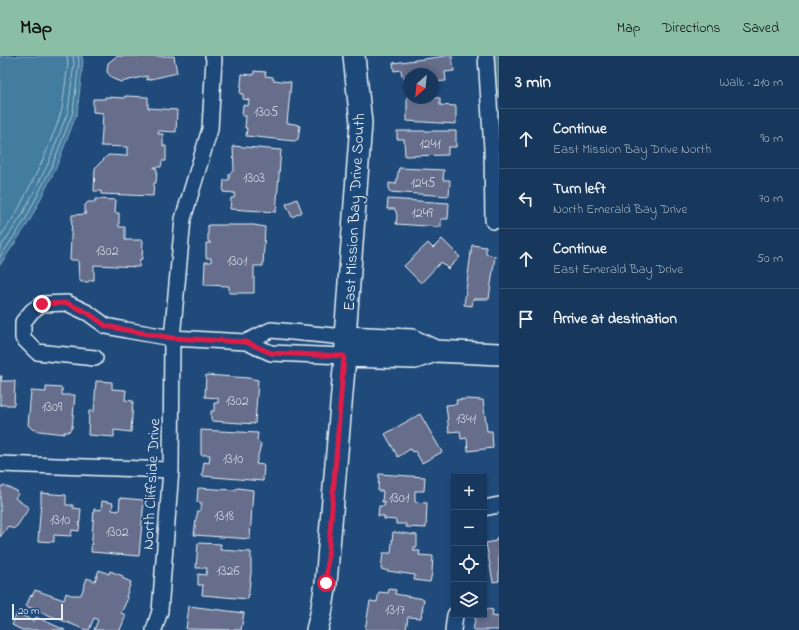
<!DOCTYPE html>
<html lang="en">
<head>
<meta charset="utf-8">
<style>
  body { margin:0; font-family:"Indie Flower",sans-serif; background:#203f62; color:#f1f3f6 }
  .controls { position:absolute; right:12px; bottom:12px; display:grid; overflow:hidden; border-radius:0px; box-shadow:0 2px 6px #0003 }
  .controls button { width:36px; height:36px; display:grid; place-items:center; padding:0; border:0; border-bottom:1px solid #365272; background:#17385c; color:#f1f3f6; font:20px sans-serif }
  .compass { position:absolute; left:403px; top:12px; width:36px; height:36px; border-radius:50%; background:#17385c; box-shadow:0 2px 6px #0003; rotate:207deg }
  .scale { position:absolute; left:12px; bottom:10px; width:51px; box-sizing:border-box; padding-left:4px; border:2px solid #e8f1f8; border-top:0; font-size:11px; line-height:14px; white-space:nowrap; color:#e8f1f8; -webkit-text-stroke:3px #1f4a7a; paint-order:stroke }
  .stop { position:absolute; width:12px; height:12px; margin:-9px; border:3px solid #e11d48; border-radius:50%; background:#fff }
  .stop.end { background:#e11d48; border-color:#fff; box-shadow:0 1px 4px #0008 }
  .list { margin:0; padding:0; list-style:none }
  h2 { display:flex; justify-content:space-between; align-items:center; height:52px; margin:0; padding:0 16px; font-size:17px }
  h2 small { font-size:13px; font-weight:400; color:#9eacbb }
  .list li { display:grid; grid-template-columns:26px 1fr auto; gap:12px; align-items:center; box-sizing:border-box; height:60px; padding:0 16px; border-top:1px solid #365272 }
  .list b { display:block; font-size:15px; white-space:nowrap }
  .list p { margin:0; font-size:13px; white-space:nowrap; color:#9eacbb }
  .list em { font-size:13px; font-style:normal; color:#9eacbb }
  .icon { flex:none; width:22px; height:22px; fill:none; stroke:currentColor; stroke-width:2; stroke-linecap:round; stroke-linejoin:round }
  .map { position:relative; flex:none; width:499px; height:574px; overflow:hidden }
  header { display:flex; align-items:center; gap:24px; box-sizing:border-box; height:56px; padding:0 20px; background:#8abfa5; color:#111 }
  header strong { font-size:19px }
  nav { display:flex; gap:22px; margin-inline-start:auto; font-size:14px }
  main { display:flex }
  aside { flex:1; background:#17385c }
  .map>svg:first-child { display:block }
</style>
</head>
<body>
<header>
<strong>Map</strong>
<nav><a>Map</a><a>Directions</a><a>Saved</a></nav>
</header>
<main>
<div class="map">
<svg width="499" height="574" viewBox="0 0 499 574">
  <rect width="100%" height="100%" fill="#1f4a7a"/>
  <filter id="ink" filterUnits="userSpaceOnUse"><feTurbulence type="fractalNoise" baseFrequency=".025" numOctaves="2"/><feDisplacementMap in="SourceGraphic" scale="8" xChannelSelector="R" yChannelSelector="G"/><feConvolveMatrix kernelMatrix="1 2 1 2 8 2 1 2 1" color-interpolation-filters="sRGB"/></filter>
  <g filter="url(#ink)">
    <!-- green -->
    <path fill="#4d7c86" stroke="#9ab6bf" d="M489,0H499V42Z"/>
    <!-- water -->
    <path fill="#437b9e" stroke="#85aac2" d="M0,0H82L83,6L77,57L56,112L29,166L0,209Z"/>
    <g fill="none" stroke-linecap="round" stroke-linejoin="round">
      <!-- shore -->
      <path stroke="#a6c2d4" stroke-width="1" d="M0,181L16,158L42,106L57,69L62,53L68,7L67,0
        M0,192L21,161L48,108L68,55L74,7L73,0
        M0,201L25,164L52,110L73,56L79,6L78,0"/>
    </g>
    <!-- building -->
    <path fill="#666e8c" stroke="#e8f1f8" d="M117,0H174L177,17L147,24V20L121,26L113,23L107,16L108,7Z
      M446,0H452L454,15L445,16L446,25L433,26V18H409V29L406,30L404,21L402,20L401,14L394,15L393,7Z
      M254,15L266,16L265,20L273,21V24L291,26L287,67L295,68L300,70L298,83L294,85L246,80L247,72H245L246,60H242L243,49L248,50L249,44L243,43V38H240L242,18L254,19Z
      M125,40L148,41V52L177,54L176,76L159,75L158,78H163V90H166V105H162L161,111H154V112L157,113L156,127H154L153,140L101,138V135H94L95,112L108,99L127,100V91L101,90L103,57L93,56V43H105V41L125,42Z
      M407,41L440,42V49L456,50V68L407,65Z
      M397,75H456V91H448V99L405,100L404,83H397Z
      M233,90L281,94L276,156L230,153L231,142H234L235,137L223,136L224,124H229V118L234,114Z
      M399,112L444,114L443,124H450L449,140L389,136V127L396,128Z
      M95,143L116,144L115,157H119V171H125V184H143L142,203H140L139,211L94,209V224H91L88,226H81L79,223L78,204H70L72,159L87,158L85,157V149L88,146H95Z
      M297,143L302,156L292,161L286,148Z
      M388,143L449,147L448,163H441V171L396,168L397,159L395,153H387Z
      M208,169H254L265,171L263,210H254V237H229V230L204,229L205,206H211V202H206V187H211L208,185Z
      M442,183L460,201L448,213L441,206L421,227L404,210L428,187L433,192Z
      M472,189L486,191V198L495,200L489,243H473L472,250L464,249Z
      M206,319L248,322L258,324L255,368L212,365L211,363V355H214V347H218V342L205,341Z
      M0,320H2L1,325H15L14,349H0Z
      M96,325L112,326V333L126,334L125,344L133,345L131,376L114,374V381L88,379L89,355H94Z
      M46,331L62,332V339H75L72,372L68,376H64V378L39,375L32,373L28,369L31,335L46,336Z
      M467,343L483,344L487,375H492L493,392L468,395L467,382L461,383L460,375L449,376L446,349L457,348L456,344Z
      M420,358L442,396L422,407L415,395L412,396L410,393L398,401L385,378Z
      M201,374L258,377L257,385L261,388L256,408L264,409L263,425L202,420L204,406L209,407L210,399H201Z
      M379,418L425,421L424,435H415V446L427,447L426,472L406,471V468H396V464L384,463V460H378L379,450H384L385,446H382L383,435H378Z
      M3,429L17,435L18,438L15,442L29,452L17,470L13,473L8,470L0,481V430L2,431Z
      M198,432L234,434L238,432L253,434L250,483L194,479L196,463L198,455H200L202,447L197,446Z
      M41,437L66,439V449H73V452L81,453L79,475L72,474L71,480L54,479V486L38,485L41,445Z
      M120,442L144,444L139,500L91,496L94,453L101,454L102,445L113,447L112,454L119,455Z
      M393,476L417,479V491H414V495H420L419,499L433,500L432,517L430,526L414,524L415,519L388,515L381,513L383,497H391Z
      M499,481V525L493,526L486,487L496,485V482Z
      M198,487L221,488L220,494L251,496V517L248,543L202,539L203,529H198V518L206,519L207,512H196Z
      M99,514L109,518L110,515L123,520L122,522L131,526L126,541L128,542L121,557L126,559L120,574H94L98,564L94,562L89,574H86L26,550L31,539L32,540L35,534L64,544L66,537L71,539H81L87,522L95,525Z
      M389,533L396,534L395,538L424,543L421,562L408,561L406,574H365L370,545L377,546L379,536L388,537Z
      M189,550L244,557L241,574L186,573Z
      M484,552L493,554L492,560L499,561V574H473L476,559H484Z
      M17,557L34,565L36,561L65,574H22L12,569Z"/>
    <g fill="none" stroke-linecap="round" stroke-linejoin="round">
      <defs>
        <path id="street" d="M486,0L492,93L493,165L499,164
          M246,286L271,274L345,281
          M95,302L37,296L23,282V266L32,255L42,248L67,247L88,257L106,270L126,274L172,282L246,286L271,297L344,300
          M0,408L171,414
          M484,452L499,449
          M154,574L160,555L171,414L172,282L183,163L210,73L214,3L213,0
          M453,574L455,559"/>
        <path id="secondary" d="M345,281L412,284L435,295L499,298
          M344,300L415,302L435,295
          M317,574L321,558L326,527L346,289L345,281L361,67L354,0"/>
      </defs>
      <!-- street casing -->
      <use href="#street" stroke="#e8f1f8" stroke-width="18"/>
      <!-- secondary casing -->
      <use href="#secondary" stroke="#e8f1f8" stroke-width="24"/>
      <!-- street -->
      <use href="#street" stroke="#1f4a7a" stroke-width="15"/>
      <!-- secondary -->
      <use href="#secondary" stroke="#1f4a7a" stroke-width="21"/>
    </g>
  </g>
  <g fill="none" stroke-linecap="round" stroke-linejoin="round" filter="url(#ink)">
    <!-- route -->
    <path stroke="#e11d48" stroke-width="5" d="M42,248L67,247L88,257L106,270L126,274L172,282L246,286L271,297L344,300L326,527"/>
  </g>
  <g text-anchor="middle" stroke-width="3.5" stroke-linejoin="round" paint-order="stroke">
    <!-- number labels -->
    <g font-size="14" fill="#c8d0dd">
      <text x="266" y="60">1305</text>
      <text x="430" y="92">1241</text>
      <text x="254" y="126">1303</text>
      <text x="423" y="131">1245</text>
      <text x="422" y="161">1249</text>
      <text x="107" y="199">1302</text>
      <text x="237" y="209">1301</text>
      <text x="237" y="349">1302</text>
      <text x="52" y="355">1309</text>
      <text x="466" y="367">1341</text>
      <text x="233" y="407">1310</text>
      <text x="399" y="446">1301</text>
      <text x="224" y="464">1318</text>
      <text x="60" y="468">1310</text>
      <text x="117" y="480">1302</text>
      <text x="228" y="519">1326</text>
      <text x="395" y="558">1317</text>
    </g>
    <!-- street labels -->
    <g font-size="16" fill="#e8f1f8" stroke="#1f4a7a">
      <text transform="translate(353 156) rotate(-87)" y="6">East Mission Bay Drive South</text>
      <text transform="translate(150 428) rotate(-87)" y="6">North Cliffside Drive</text>
    </g>
  </g>
</svg>
<div class="controls">
<button>+</button>
<button>−</button>
<button><svg class="icon" aria-label="locate" viewBox="0 0 24 24"><circle cx="12" cy="12" r="6"/><path d="M12 2v4M12 18v4M2 12h4M18 12h4"/></svg></button>
<button><svg class="icon" aria-label="layers" viewBox="0 0 24 24"><path d="M12 4l9 5-9 5-9-5zM3 14l9 5 9-5"/></svg></button>
</div>
<svg class="compass" viewBox="-18 -18 36 36"><path d="M0-13l5 13h-10z" fill="#e53935"/><path d="M0 13l5-13h-10z" fill="#9eacbb"/></svg>
<div class="scale">20 m</div>
<div class="stop" style="left:326px;top:527px"></div>
<div class="stop end" style="left:42px;top:248px"></div>
</div>
<aside>
<h2>3 min<small>Walk · 210 m</small></h2>
<ul class="list">
<li><svg class="icon" aria-label="ahead" viewBox="0 0 24 24"><path d="M12 20V5M6 11l6-6 6 6"/></svg><div><b>Continue</b><p>East Mission Bay Drive North</p></div><em>90 m</em></li>
<li><svg class="icon" aria-label="left" viewBox="0 0 24 24"><path d="M17 20v-9H6M10 6l-5 5 5 5"/></svg><div><b>Turn left</b><p>North Emerald Bay Drive</p></div><em>70 m</em></li>
<li><svg class="icon" aria-label="ahead" viewBox="0 0 24 24"><path d="M12 20V5M6 11l6-6 6 6"/></svg><div><b>Continue</b><p>East Emerald Bay Drive</p></div><em>50 m</em></li>
<li><svg class="icon" aria-label="arrive" viewBox="0 0 24 24"><path d="M6 21V4h12l-3 4 3 4H6"/></svg><div><b>Arrive at destination</b></div></li>
</ul>
</aside>
</main>
</body>
</html>
